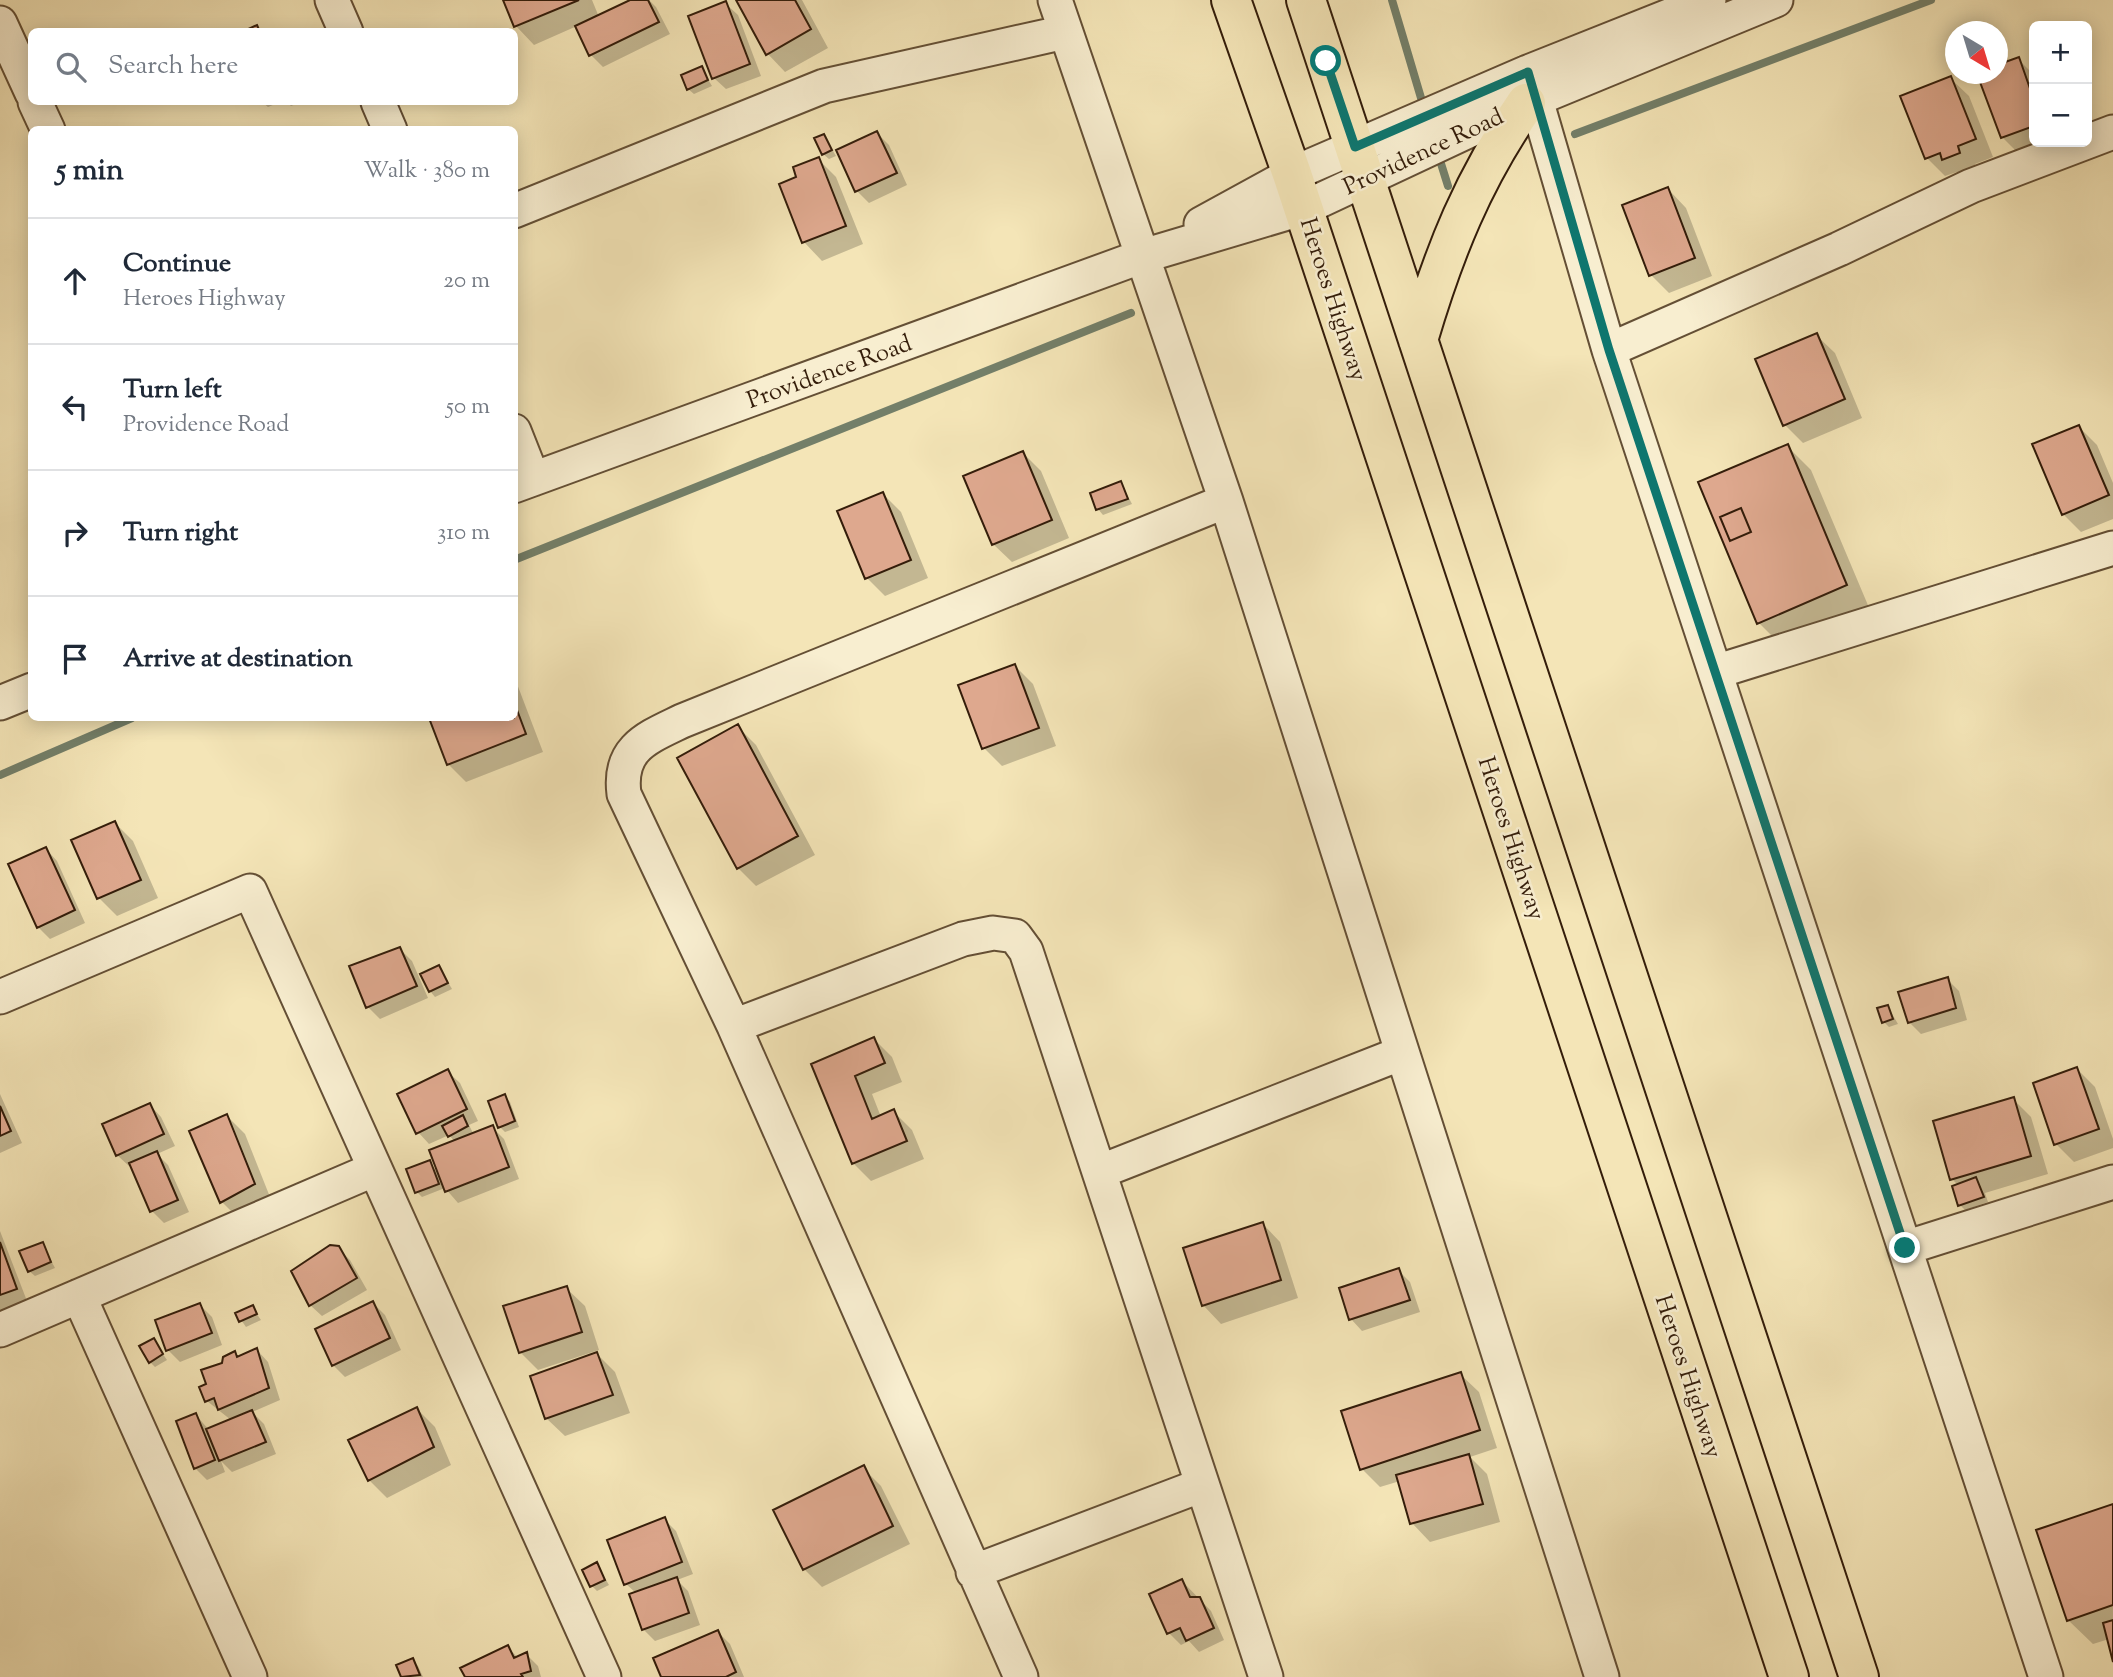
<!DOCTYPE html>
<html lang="en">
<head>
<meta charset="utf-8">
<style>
  body { margin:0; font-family:"Sorts Mill Goudy",serif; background:#f6f6f7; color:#1f2937 }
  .controls { position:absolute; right:21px; top:21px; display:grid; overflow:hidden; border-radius:10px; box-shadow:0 4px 18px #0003 }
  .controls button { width:63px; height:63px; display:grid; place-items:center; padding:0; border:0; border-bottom:2px solid #e0e1e3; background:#fff; color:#1f2937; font:35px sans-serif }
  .compass { position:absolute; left:1945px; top:21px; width:63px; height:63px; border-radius:50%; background:#fff; box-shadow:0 4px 18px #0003; rotate:142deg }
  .stop { position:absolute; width:21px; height:21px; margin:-16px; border:5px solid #0f766e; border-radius:50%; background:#fff }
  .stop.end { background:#0f766e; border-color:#fff; box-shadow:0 2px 7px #0008 }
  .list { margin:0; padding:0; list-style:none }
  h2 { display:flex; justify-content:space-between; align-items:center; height:91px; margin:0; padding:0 28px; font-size:30px }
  h2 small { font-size:23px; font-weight:400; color:#747a83 }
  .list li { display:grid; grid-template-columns:46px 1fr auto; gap:21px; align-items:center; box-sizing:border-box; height:126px; padding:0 28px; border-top:2px solid #e0e1e3 }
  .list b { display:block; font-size:26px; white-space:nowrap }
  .list p { margin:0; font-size:23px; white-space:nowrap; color:#747a83 }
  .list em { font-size:23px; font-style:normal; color:#747a83 }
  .icon { flex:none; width:38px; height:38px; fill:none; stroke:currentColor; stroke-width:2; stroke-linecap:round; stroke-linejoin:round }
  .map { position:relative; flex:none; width:2113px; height:1677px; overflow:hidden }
  .search { position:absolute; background:#fff; box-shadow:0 4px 18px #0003; left:28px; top:28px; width:490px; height:77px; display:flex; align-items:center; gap:18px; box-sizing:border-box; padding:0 24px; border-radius:10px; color:#747a83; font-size:26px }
  .panel { position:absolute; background:#fff; box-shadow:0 4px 18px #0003; left:28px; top:126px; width:490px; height:595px; border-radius:10px }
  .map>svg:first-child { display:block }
</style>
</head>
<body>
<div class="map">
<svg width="2113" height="1677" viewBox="0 0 2113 1677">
  <rect width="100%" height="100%" fill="#f4e5b7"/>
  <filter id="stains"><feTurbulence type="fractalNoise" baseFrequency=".00286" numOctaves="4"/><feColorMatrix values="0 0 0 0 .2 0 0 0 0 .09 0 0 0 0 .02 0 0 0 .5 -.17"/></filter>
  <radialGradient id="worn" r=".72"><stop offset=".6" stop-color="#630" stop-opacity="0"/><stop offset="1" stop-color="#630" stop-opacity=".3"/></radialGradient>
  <!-- shadow -->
  <path fill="#0003" d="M505,0H592L599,17L634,0H649L656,7L670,34L603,67L591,55L577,26L534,45L516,26Z
    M738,0H802L828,48L785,72L767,53Z
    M726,4L738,15L761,76L726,89L714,78Z
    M2018,59L2034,75V142H2057L2020,155L2002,137L1979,74H1997Z
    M701,68L712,86L694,94L688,89Z
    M1950,78L1969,96L1993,157L1975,164L1977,171L1962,177L1957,172L1945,176L1927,158Z
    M262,102H280L268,107Z
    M287,102H301L291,106Z
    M877,133L889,145L907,185L869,203L857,191Z
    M824,136L836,156L829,159L823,154Z
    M818,159L836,177L863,244L822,261L804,242L781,185L799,178Z
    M1668,189L1686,208L1712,276L1669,293L1651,275L1624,206Z
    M1816,335L1835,353L1862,418L1803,443L1785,425Z
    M2079,427L2097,445L2113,483V519L2081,532L2063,514Z
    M1787,446L1811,470L1870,610L1783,647L1759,623Z
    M1023,453L1041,471L1069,538L1012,562L993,544Z
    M1121,483L1132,504L1103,515L1098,509Z
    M883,494L901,512L928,578L885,596L867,578Z
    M1015,666L1033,684L1056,746L1002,766L984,748Z
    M514,676L543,752L466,782L448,764L431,718H514Z
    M738,727L756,745L815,855L756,886L738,868Z
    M115,823L133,841L158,898L117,916L99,898L73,841Z
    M46,849L57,861L85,923L50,939L38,927Z
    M400,949L412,961L428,998L380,1019L368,1007L352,967Z
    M439,967L452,989L435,997L430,991Z
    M1947,979L1959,991L1967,1020L1921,1034L1909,1022Z
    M1888,1007L1898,1024L1889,1027L1884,1022Z
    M874,1039L892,1057L902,1082L872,1094L881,1117L894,1112L912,1130L924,1159L871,1181L853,1163L813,1065Z
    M2077,1069L2095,1087L2113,1139V1148L2074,1162L2056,1144Z
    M448,1072L460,1083L478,1121L469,1125L474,1135L492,1127L504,1139L519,1179L458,1203L445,1188L422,1197L417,1192L429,1163L439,1173L455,1142L449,1135L429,1144L418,1132Z
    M0,1094L22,1143L0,1153Z
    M505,1096L510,1102L519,1127L505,1132L500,1127Z
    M2013,1099L2031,1117L2048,1174L1985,1193L1988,1202L1965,1210L1960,1205L1958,1185L1952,1179Z
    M150,1105L161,1117L175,1146L157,1154L168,1165L189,1212L164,1223L152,1211L132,1165L129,1166L117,1155Z
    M227,1116L245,1134L272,1202L240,1220L222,1202Z
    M1262,1223L1280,1242L1298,1298L1221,1324L1203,1305Z
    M0,1231L27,1301L0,1311Z
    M42,1244L55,1268L35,1276L29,1271Z
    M338,1248L350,1260L367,1290L322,1316L310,1305Z
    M1398,1270L1410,1282L1420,1312L1362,1331L1351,1319Z
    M566,1288L585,1306L599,1350L538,1370L520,1352Z
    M373,1303L385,1315L401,1350L345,1377L333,1365Z
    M200,1305L212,1317L222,1345L180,1362L168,1350Z
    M252,1307L261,1320L246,1327L237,1314Z
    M153,1340L167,1360L155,1367L150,1362Z
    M257,1350L268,1362L280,1400L252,1412L264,1424L276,1454L232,1472L221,1461L225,1472L207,1480L195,1468L196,1415L209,1430L231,1420L207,1401L208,1385L234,1353L239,1358Z
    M597,1354L615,1372L630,1413L565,1436L546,1418Z
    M1460,1374L1479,1392L1497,1448L1470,1457L1487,1474L1500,1522L1430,1542L1412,1523L1400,1481L1380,1487L1362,1469Z
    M417,1409L435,1427L451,1465L387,1498L369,1480Z
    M863,1468L881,1486L910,1544L822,1587L804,1569Z
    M2113,1506V1655L2109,1639L2093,1644L2068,1620Z
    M664,1519L676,1531L693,1574L677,1580L688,1591L700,1625L655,1641L643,1629L636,1593L626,1584Z
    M597,1565L609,1585L597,1591L592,1586Z
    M1182,1581L1211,1611L1224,1640L1199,1652L1189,1641L1181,1645L1169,1633L1151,1595Z
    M718,1632L730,1644L744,1677H663Z
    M508,1647L518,1658L526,1654L538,1666L541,1677H467Z
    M412,1660L418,1666L423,1677H403L399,1666Z"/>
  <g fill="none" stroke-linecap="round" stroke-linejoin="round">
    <!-- stream -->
    <path stroke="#737f69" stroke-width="8" d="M1392,0L1424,108
      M1575,134L1931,0
      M1438,154L1448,186
      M514,560L1131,313
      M0,775L132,718"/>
  </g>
  <!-- building -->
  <path fill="#dea88e" stroke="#341d0a" stroke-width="2" d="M503,0H579L514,27Z
    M630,0H648L659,22L589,56L575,26Z
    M736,0H795L811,29L766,55Z
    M726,1L750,64L712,79L688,16Z
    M257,25L260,32H242Z
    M2019,57L2034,100V126L2001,138L1977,74H1997V65Z
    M702,66L708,80L687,90L681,75Z
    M1951,76L1976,139L1958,146L1960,153L1942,160L1940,153L1925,159L1900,96Z
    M877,131L897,173L855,192L836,150Z
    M824,134L832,150L822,155L814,138Z
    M819,157L846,226L802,243L779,184L796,177L793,167Z
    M1668,187L1695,258L1649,276L1622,205Z
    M1817,333L1845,399L1783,426L1755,359Z
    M2079,425L2109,495L2062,515L2032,444Z
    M1788,444L1847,585L1757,624L1698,482Z
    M1023,451L1052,520L992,545L963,476Z
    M1121,481L1128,499L1096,510L1090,493Z
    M883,492L911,560L865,579L837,511Z
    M1741,508L1751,532L1730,541L1720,517Z
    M1015,664L1039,728L982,749L958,685Z
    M514,702L526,734L447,765L429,718H514Z
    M738,724L798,836L737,869L677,758Z
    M115,821L141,880L97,899L71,840Z
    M46,847L75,910L37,928L8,864Z
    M400,947L417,986L366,1008L349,966Z
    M439,965L448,983L429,992L420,974Z
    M1948,977L1956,1008L1908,1023L1898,992Z
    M1888,1005L1893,1019L1882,1023L1877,1008Z
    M874,1037L885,1063L855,1076L872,1119L894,1109L907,1141L852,1164L811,1064Z
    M2077,1067L2099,1129L2054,1145L2033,1083Z
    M448,1069L467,1109L416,1134L397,1094Z
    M505,1094L515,1121L498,1128L488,1101Z
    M2014,1097L2031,1156L1950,1180L1933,1121Z
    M150,1103L164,1134L116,1156L102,1124Z
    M0,1106L11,1131L0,1136Z
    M227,1114L255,1184L220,1203L189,1131Z
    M463,1115L468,1126L448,1137L442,1126Z
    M493,1125L509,1167L445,1192L429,1150Z
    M157,1151L178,1200L150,1212L129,1163Z
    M430,1160L439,1184L415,1193L406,1169Z
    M1976,1177L1984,1197L1958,1206L1952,1186Z
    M1263,1222L1281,1280L1202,1306L1183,1248Z
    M0,1242L17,1289L0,1295Z
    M43,1242L51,1262L28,1272L19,1251Z
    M330,1245L339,1246L357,1278L309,1306L291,1271Z
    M1399,1268L1410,1300L1349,1320L1339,1288Z
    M567,1286L582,1332L519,1353L503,1306Z
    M373,1301L390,1338L332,1366L315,1329Z
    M200,1303L212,1333L166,1351L155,1320Z
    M253,1305L257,1314L239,1322L235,1313Z
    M154,1338L163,1354L149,1363L139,1346Z
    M257,1348L269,1388L218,1410L214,1398L205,1402L199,1387L206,1384L201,1370L222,1363L223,1357L235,1351L237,1357Z
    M597,1352L613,1395L545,1419L530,1376Z
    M1461,1372L1480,1430L1360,1470L1341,1411Z
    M417,1407L434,1447L368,1481L348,1440Z
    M252,1410L266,1442L219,1461L206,1429Z
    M196,1413L215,1460L194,1469L176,1421Z
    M1469,1454L1483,1504L1410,1524L1396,1475Z
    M864,1465L893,1526L803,1570L773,1510Z
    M2113,1504V1605L2067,1621L2036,1530Z
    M665,1517L682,1562L624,1585L607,1540Z
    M597,1562L605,1580L590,1587L582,1570Z
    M677,1577L689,1613L642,1630L629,1594Z
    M1182,1579L1190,1597H1200L1214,1628L1186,1641L1180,1628L1167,1634L1149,1594Z
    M2113,1620V1662L2103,1623Z
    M718,1630L736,1672L726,1677H661L653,1658Z
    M508,1645L514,1658L527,1652L531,1671L521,1674L523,1677H465L460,1668Z
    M413,1658L420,1675L401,1677L396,1665Z"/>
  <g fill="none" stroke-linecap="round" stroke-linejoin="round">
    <defs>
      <path id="minor" d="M332,0L346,32
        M1055,0L1226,501L1602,1677
        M0,23L32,93
        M1528,72L1609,350L2046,1677
        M35,102L48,130
        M378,102L390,130
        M514,211L824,86L1065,32
        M1201,224L1292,174L1528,72L1709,0
        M1609,350L1839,249L1971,186L2113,132
        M514,431L533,479
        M514,486L1143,256L1304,208L1536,99L1776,0
        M1715,672L2113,548
        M0,703L32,690
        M0,997L250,891L604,1677
        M734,1026L963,939L993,933L1015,936L1026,951L1266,1677
        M1099,1172L1402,1053
        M1905,1248L2113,1182
        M79,1296L250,1677
        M0,1330L375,1169
        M973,1572L1202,1485
        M1021,1677L734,1026L624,794C618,748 647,738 682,721L1226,501"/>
      <path id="major" d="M1231,0L1292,174L1789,1677
        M1306,0L1859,1677
        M1418,340C1444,252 1473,179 1526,103"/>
    </defs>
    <!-- minor casing -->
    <use href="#minor" stroke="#644f35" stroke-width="37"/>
    <!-- major casing -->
    <use href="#major" stroke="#341d0a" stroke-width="42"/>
    <!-- minor -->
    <use href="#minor" stroke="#f8eed0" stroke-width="33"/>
    <!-- major -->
    <use href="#major" stroke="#f4e5b7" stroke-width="38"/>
  </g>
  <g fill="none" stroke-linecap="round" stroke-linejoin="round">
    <!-- route -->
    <path stroke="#0f766e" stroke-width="9" d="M1326,61L1355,147L1528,72L1609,350L1905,1248"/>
  </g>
  <g text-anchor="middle" stroke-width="5" stroke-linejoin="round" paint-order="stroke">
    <!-- street labels -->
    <g font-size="24" fill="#341d0a" stroke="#f8eed0">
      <text transform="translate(1423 151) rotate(-25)" y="8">Providence Road</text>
      <text transform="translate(1334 299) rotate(72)" y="8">Heroes Highway</text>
      <text transform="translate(829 371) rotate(-20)" y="8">Providence Road</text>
      <text transform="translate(1512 838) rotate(72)" y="8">Heroes Highway</text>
      <text transform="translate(1689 1376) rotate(72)" y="8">Heroes Highway</text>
    </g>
  </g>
  <rect width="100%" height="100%" filter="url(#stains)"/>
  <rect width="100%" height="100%" fill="url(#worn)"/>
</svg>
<div class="controls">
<button>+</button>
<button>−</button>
</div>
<svg class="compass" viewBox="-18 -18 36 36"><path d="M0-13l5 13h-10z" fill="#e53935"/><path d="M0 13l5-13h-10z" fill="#747a83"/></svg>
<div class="stop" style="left:1326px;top:61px"></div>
<div class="stop end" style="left:1905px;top:1248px"></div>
<div class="search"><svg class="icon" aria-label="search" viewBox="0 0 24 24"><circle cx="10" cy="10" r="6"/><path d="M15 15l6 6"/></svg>Search here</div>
<section class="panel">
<h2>5 min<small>Walk · 380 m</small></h2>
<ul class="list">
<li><svg class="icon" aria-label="ahead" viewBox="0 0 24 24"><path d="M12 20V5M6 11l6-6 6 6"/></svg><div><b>Continue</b><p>Heroes Highway</p></div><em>20 m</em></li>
<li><svg class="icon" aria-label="left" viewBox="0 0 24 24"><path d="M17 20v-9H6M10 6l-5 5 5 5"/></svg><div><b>Turn left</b><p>Providence Road</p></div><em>50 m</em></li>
<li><svg class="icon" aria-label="right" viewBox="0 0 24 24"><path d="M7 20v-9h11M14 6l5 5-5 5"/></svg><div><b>Turn right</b></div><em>310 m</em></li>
<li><svg class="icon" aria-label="arrive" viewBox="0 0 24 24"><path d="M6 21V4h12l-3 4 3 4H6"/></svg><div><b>Arrive at destination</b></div></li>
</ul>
</section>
</div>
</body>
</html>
